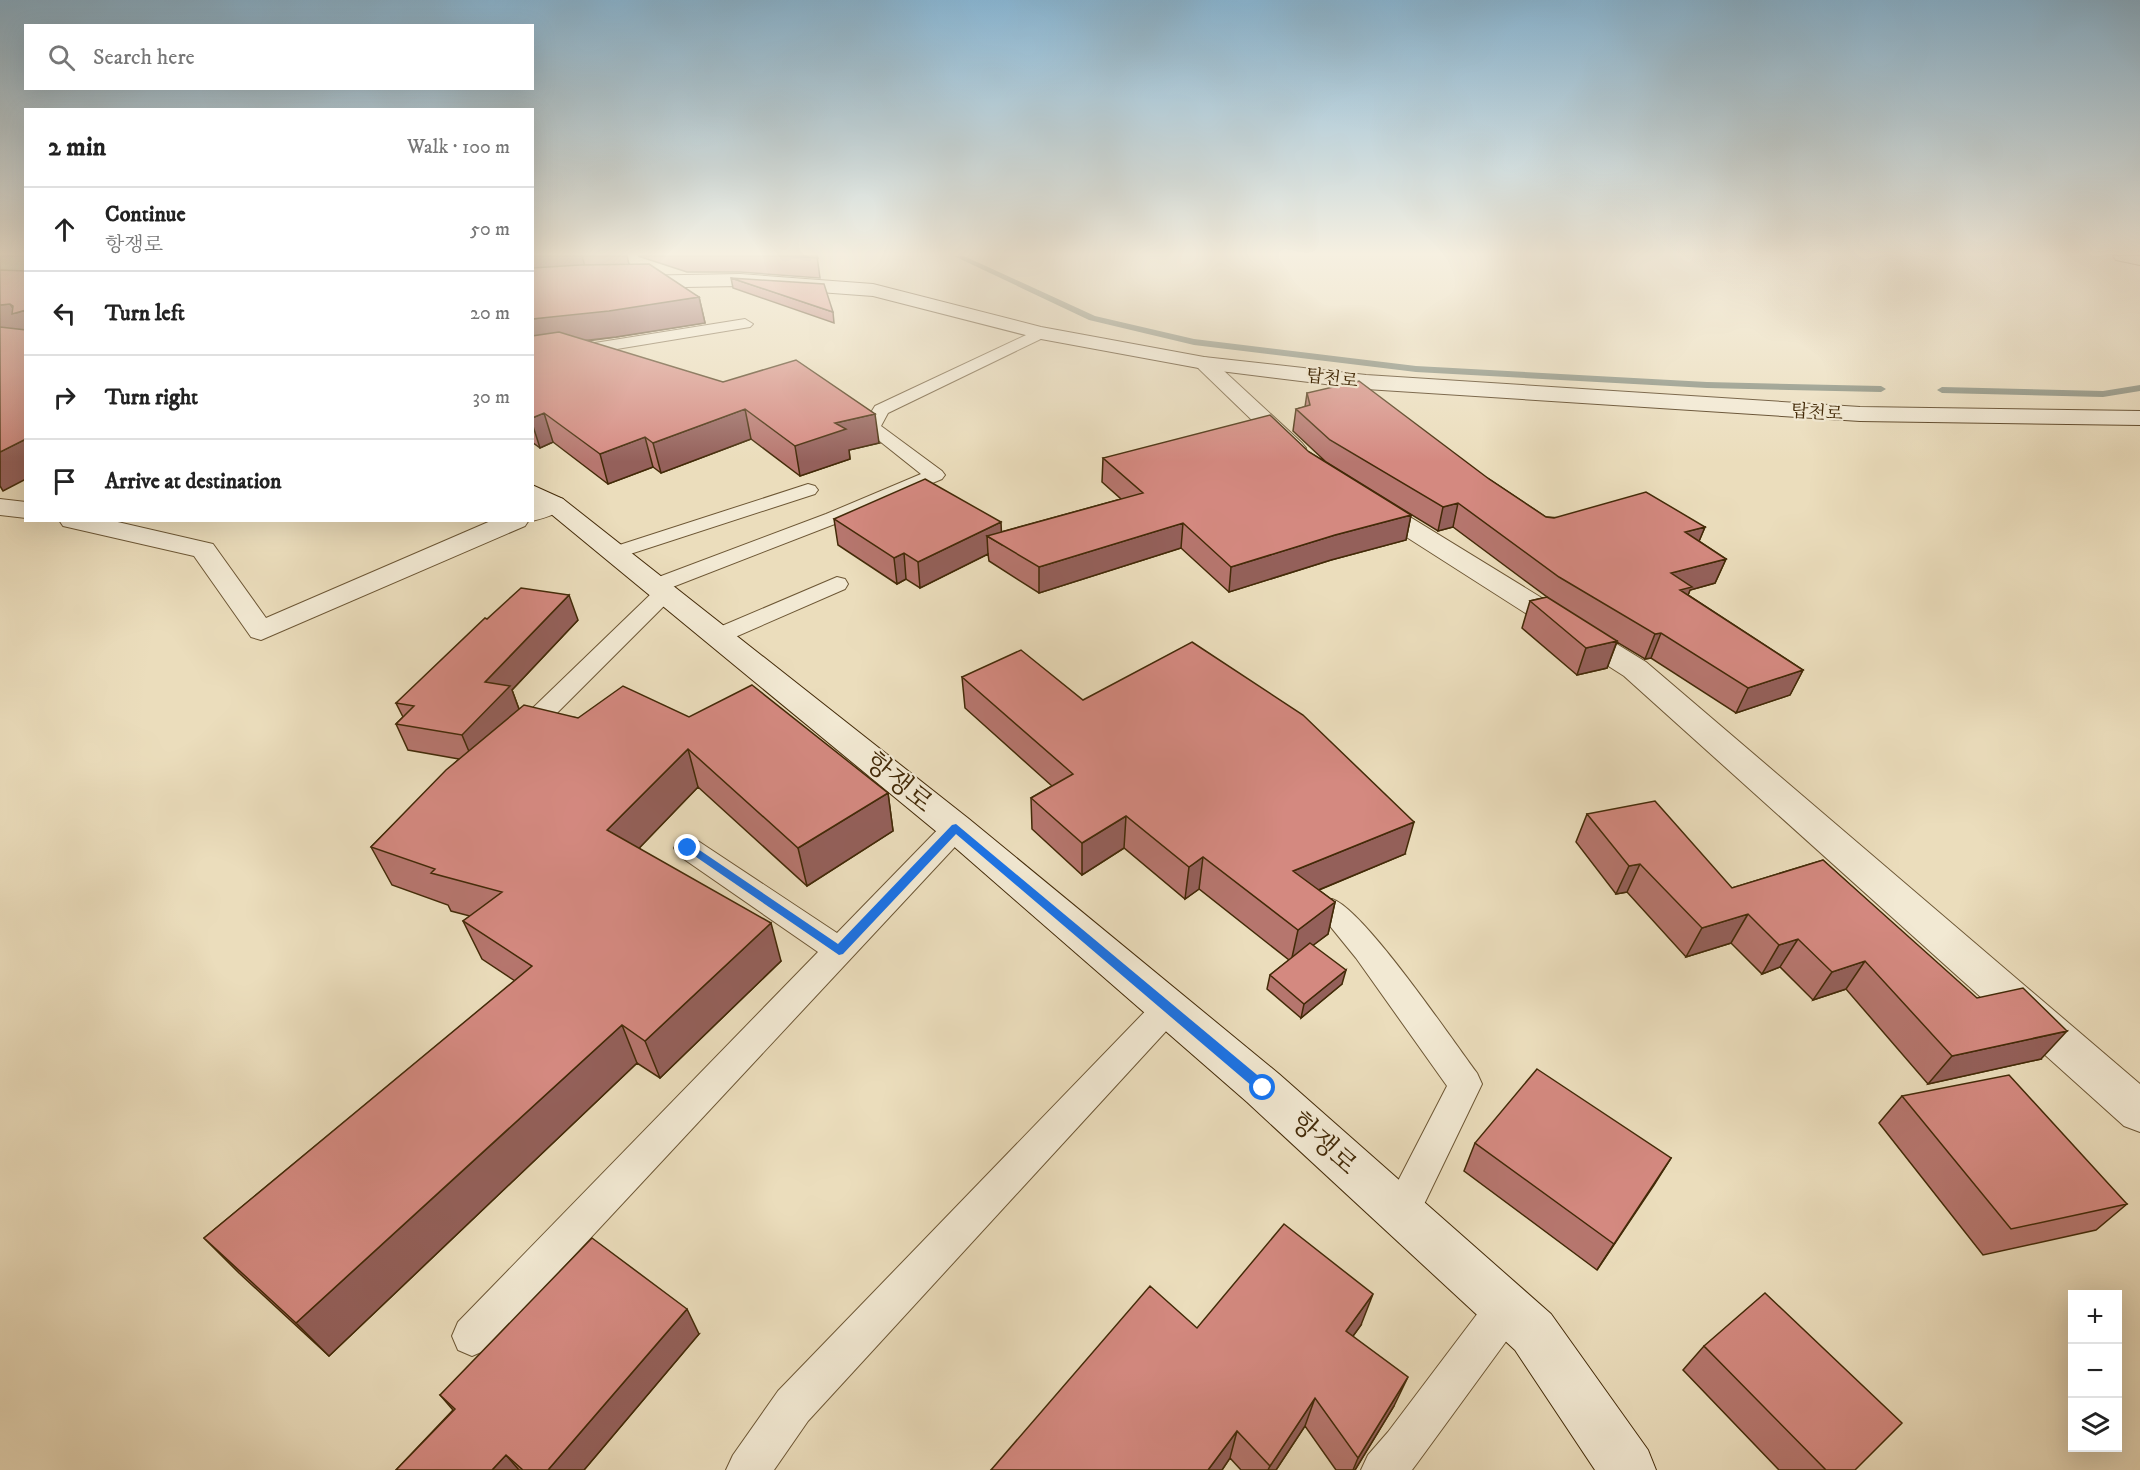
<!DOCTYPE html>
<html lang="en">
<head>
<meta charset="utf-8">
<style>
  body { margin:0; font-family:"IM FELL DW Pica","Noto Serif KR",serif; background:#f2f2f2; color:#222 }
  .controls { position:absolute; right:18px; bottom:18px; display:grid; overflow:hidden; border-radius:0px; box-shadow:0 6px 24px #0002 }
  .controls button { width:54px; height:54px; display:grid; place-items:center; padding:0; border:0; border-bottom:2px solid #e0e0e0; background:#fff; color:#222; font:30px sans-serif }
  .stop { position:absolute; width:18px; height:18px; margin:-14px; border:4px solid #1a73e8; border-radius:50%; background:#fff }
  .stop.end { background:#1a73e8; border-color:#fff; box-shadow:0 2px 6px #0008 }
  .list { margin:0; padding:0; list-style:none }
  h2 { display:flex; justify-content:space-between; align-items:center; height:78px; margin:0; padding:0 24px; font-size:26px }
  h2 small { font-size:20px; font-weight:400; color:#767676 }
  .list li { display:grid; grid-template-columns:39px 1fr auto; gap:18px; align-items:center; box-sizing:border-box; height:84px; padding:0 24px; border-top:2px solid #e0e0e0 }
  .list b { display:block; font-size:22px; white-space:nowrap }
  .list p { margin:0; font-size:20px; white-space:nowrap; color:#767676 }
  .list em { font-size:20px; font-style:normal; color:#767676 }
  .icon { flex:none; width:33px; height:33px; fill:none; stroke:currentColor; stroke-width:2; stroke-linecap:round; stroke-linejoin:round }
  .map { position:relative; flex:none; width:2140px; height:1470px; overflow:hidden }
  .search { position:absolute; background:#fff; box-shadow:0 6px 24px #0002; left:24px; top:24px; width:510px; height:66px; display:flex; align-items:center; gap:15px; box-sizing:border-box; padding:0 21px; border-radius:0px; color:#767676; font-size:22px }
  .panel { position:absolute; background:#fff; box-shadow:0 6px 24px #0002; left:24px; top:108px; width:510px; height:414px; border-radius:0px }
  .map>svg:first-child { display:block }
</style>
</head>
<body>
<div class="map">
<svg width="2140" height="1470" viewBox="0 0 2140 1470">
  <rect width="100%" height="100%" fill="#ebddbc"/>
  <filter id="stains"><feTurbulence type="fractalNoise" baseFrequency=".00333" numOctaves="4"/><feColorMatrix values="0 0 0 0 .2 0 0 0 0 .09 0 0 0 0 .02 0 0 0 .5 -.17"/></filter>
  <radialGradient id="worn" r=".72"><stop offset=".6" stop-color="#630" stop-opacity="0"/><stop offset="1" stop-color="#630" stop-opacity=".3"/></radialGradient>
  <!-- green -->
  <path fill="#b5c292" stroke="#7c764d" stroke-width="1.5" d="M0,256H25V279L0,283Z"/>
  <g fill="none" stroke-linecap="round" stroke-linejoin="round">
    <!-- stream -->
    <path fill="#778071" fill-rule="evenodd" d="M954,256H964L1095,316L1194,339L1416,366L1707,382L1881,386L1886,389L1881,392L1707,388L1416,372L1194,345L1089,320Z
      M2140,385V391L2103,397L1942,393L1937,390L1942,387L2103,391Z"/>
    <defs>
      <path id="lane" d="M745,319L753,324L750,327L532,363V353Z
        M1041,328L1049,333L1047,336L888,413L881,426L942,471L945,475L942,479L840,522L670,588L675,593L672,598L530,740L521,742L512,740L508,734L512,728L653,592L645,586L648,581L826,514L921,474L862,427L875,406Z
        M808,484L815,486L818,490L815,494L621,557L614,559L607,557L603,553L607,549Z
        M837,577L845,579L848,584L845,589L726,641L718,643L710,641L706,636L710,631Z
        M956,818L966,821L970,828L966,835L486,1350L472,1356L458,1350L452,1336L458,1322L818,952L678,855L674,848L678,841L688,838L698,841L837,933L946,821Z
        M1332,899C1364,909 1452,1040 1477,1073L1482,1084L1414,1225L1401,1230L1388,1225L1382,1212L1447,1086L1356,958L1317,910L1321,902Z
        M1169,994L1180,998L1185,1007L1180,1016L808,1421L774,1470H726L733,1455L778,1391L1158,998Z
        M1507,1287L1521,1293L1527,1307L1521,1321L1418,1462L1412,1470H1361L1368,1455L1388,1432L1493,1293Z"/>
      <path id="street" d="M1204,357L1211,359L1302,443L1306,448L1302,453L1294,455L1286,453L1197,367L1193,363L1197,359Z
        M1370,495L1379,498L1646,662L2140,1084V1132L2124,1126L1624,676L1361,508L1357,503L1361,498Z
        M554,496L563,499L567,504C560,514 544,518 532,521L531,520L532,504Z
        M0,499L26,502V518L0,515Z
        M59,520H109L213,544L266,618L493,520H529L525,526L261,640L251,637L194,556L63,526Z"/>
      <path id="secondary" d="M740,274L873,284L1041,327L1204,357L1366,375L1860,407L2140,411V425L1860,421L1366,389L1204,369L1041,339L873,296L740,286L630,288L623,286L621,282L623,278L630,276Z
        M532,485L563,499L969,819L1279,1074L1551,1314L1648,1450L1656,1470H1595L1515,1350L1247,1102L943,837L545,509L532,503Z"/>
      <path id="highway" d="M2113,256H2140V265L2116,260Z"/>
    </defs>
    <!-- lane casing -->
    <use href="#lane" stroke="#6d5735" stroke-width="2"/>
    <!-- street casing -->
    <use href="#street" stroke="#6d5735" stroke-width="2"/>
    <!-- secondary casing -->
    <use href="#secondary" stroke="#432a08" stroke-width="2"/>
    <!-- highway casing -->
    <use href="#highway" stroke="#432a08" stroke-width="2"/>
    <!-- lane -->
    <use href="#lane" fill="#f2e9d3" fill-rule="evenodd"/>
    <!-- street -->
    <use href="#street" fill="#f2e9d3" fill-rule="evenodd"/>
    <!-- secondary -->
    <use href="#secondary" fill="#f2e9d3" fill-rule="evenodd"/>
    <!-- highway -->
    <use href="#highway" fill="#ebddbc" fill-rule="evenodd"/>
  </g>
  <!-- wall -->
  <path fill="#b6766e" stroke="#432a08" stroke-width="1.5" d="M532,256H627L629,264L699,297L705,323L616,337L587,341L879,443L849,450L850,459L800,476L751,439L661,473L653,467L608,484L553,442L540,448L532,442Z
    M638,256H817L820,278L740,272H687Z
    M731,278L833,312L834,323L733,288Z
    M1307,393L1489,479L1546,517L1705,527L1699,541L1726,559L1715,583L1690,590L1688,595L1803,670L1790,695L1736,713L1651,658L1645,659L1617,642L1607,668L1577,675L1522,628L1530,601L1547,597L1453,527L1438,531L1326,462L1293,431L1296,409L1305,407Z
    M1309,452L1411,515L1406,540L1331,560L1229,592L1181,548L1039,593L989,561L988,554L920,588L906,579L897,584L838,545L834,519L1001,532L1121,499L1102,482L1103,458Z
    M578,620L512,690L519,709L578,718L689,717L888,793L893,831L807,886L698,787L639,848L781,961L660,1078L637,1063L329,1356L239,1273L204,1238L515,981L482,959L463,921L470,916L451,911L448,905L392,885L371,847L459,759L408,750L396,724L403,717L396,703Z
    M962,677L1083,700L1405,854L1319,890L1335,902L1328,934L1313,945L1342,984L1301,1018L1267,989L1270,975L1289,960L1199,889L1185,899L1124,848L1082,875L1032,829L1031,798L1052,786L965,708Z
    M1587,814L1732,888L1823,860L2041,1059L1928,1084L1846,989L1813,1000L1780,967L1762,974L1731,943L1686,957L1627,892L1616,894L1576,842Z
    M1902,1096L2127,1204L2096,1230L1983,1255L1879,1123Z
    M1475,1143L1671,1158L1597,1270L1464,1171Z
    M1361,1325L1353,1336L1394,1406L1355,1470H1336L1305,1426L1276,1470H1241L1230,1458L1222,1470H991L1197,1328Z
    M699,1334L584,1470H396L453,1410L440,1395Z
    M1704,1346L1855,1470H1779L1683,1370Z"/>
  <!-- shaded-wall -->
  <path fill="#94605a" stroke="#432a08" stroke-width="1.5" d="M532,256H582L587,274L532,279Z
    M699,297L705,323L616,337L536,346L532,351V319Z
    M10,304L16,313L26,310V337L0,334V305Z
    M745,409L751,439L661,473L653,443Z
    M544,413L553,442L540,448L532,423V418Z
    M875,414L879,443L849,450L850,459L800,476L795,446L835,423Z
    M645,437L653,467L608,484L600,454Z
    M26,439V479L3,491L0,486V452Z
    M1458,503L1453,527L1438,531L1443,507Z
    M1411,515L1406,540L1331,560L1229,592L1231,567L1335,535Z
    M1001,522L1002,545L987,536L988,554L920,588L918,562Z
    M1183,523L1181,548L1039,593V567Z
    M1705,527L1695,551L1685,532Z
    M904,553L906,579L897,584L894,558Z
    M1726,559L1715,583L1690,590L1682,611L1671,573Z
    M569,595L578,620L512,690L520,712L473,761L462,735L485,682Z
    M1661,633L1651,658L1645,659L1655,634Z
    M1617,641L1607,668L1577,675L1586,648Z
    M1803,670L1790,695L1736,713L1748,688Z
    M688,749L698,787L620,868L607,830Z
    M888,793L893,831L807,886L798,848Z
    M1126,816L1124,848L1082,875V843Z
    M1414,822L1405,854L1287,903L1293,871Z
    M1203,857L1199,889L1185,899L1189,867Z
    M1640,864L1627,892L1616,894L1629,866Z
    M1335,902L1328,934L1291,962L1298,930Z
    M1748,914L1731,943L1686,957L1702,928Z
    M771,923L781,961L660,1078L645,1041Z
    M1798,939L1780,967L1762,974L1779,945Z
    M1865,961L1846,989L1813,1000L1832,972Z
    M1346,970L1342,984L1301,1018L1304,1004Z
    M622,1025L637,1063L329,1356L296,1323Z
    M2067,1031L2041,1059L1928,1084L1952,1056Z
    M1671,1158L1654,1185L1597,1270L1614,1244Z
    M1373,1294L1361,1325L1335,1361L1346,1331Z
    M687,1309L699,1334L584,1470H548Z
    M1408,1377L1394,1406L1355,1470H1353L1358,1458Z
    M1315,1398L1305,1426L1276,1470H1268L1270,1466Z
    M1237,1431L1230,1458L1222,1470H1208Z
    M506,1455L519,1470H492Z"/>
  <!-- building -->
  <path fill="#d48980" stroke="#432a08" stroke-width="1.5" d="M783,256H817L818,258Z
    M649,264L699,297L609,311L532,319V268L580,265Z
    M0,270L26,271V310L12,314L13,306L10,304L0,305Z
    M731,278L824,284L833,312Z
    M0,327L26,330V439L0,452Z
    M559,332L723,382L796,360L875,414L835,423L846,429L795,446L745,409L653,443L645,437L600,454L544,413L532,418V336Z
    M1359,381L1489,479L1546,517L1554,518L1646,492L1705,527L1685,532L1726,559L1671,573L1692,587L1680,590L1803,670L1748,688L1661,633L1655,634L1559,577L1458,503L1443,507L1330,440L1296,409L1310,405L1307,393Z
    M1270,415L1309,452L1411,515L1335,535L1231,567L1183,523L1039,567L987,536L1143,493L1103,458Z
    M925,479L1001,522L918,562L904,553L894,558L834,519Z
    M521,588L569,595L485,682L510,686L462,735L396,724L414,706L396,703L485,618L487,619Z
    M1547,597L1617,641L1586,648L1530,601Z
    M1192,642L1303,715L1414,822L1293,871L1335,902L1298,930L1203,857L1189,867L1126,816L1082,843L1031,798L1073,774L962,677L1021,650L1083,700Z
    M752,685L888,793L798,848L688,749L607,830L771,923L645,1041L622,1025L296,1323L204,1238L532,966L463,921L502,892L431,873L435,869L371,847L446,770L524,705L578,718L623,686L689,717Z
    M1655,801L1732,888L1823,860L1977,998L2023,988L2067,1031L1952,1056L1865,961L1832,972L1798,939L1779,945L1748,914L1702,928L1640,864L1629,866L1587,814Z
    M1310,943L1346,970L1304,1004L1270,975Z
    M1537,1069L1671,1158L1614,1244L1475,1143Z
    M2009,1075L2127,1204L2011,1229L1902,1096Z
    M1284,1224L1373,1294L1346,1331L1408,1377L1358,1458L1315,1398L1270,1466L1237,1431L1208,1470H991L1150,1286L1197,1328Z
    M592,1238L687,1309L548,1470H523L506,1455L492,1470H396L455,1409L440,1395Z
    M1765,1293L1902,1423L1855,1470H1826L1704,1346Z"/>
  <!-- sky -->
  <linearGradient id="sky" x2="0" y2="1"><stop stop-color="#88b6d4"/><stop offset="0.55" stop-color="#f6f0e1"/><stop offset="1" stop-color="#f6f0e1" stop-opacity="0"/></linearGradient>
  <rect width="2140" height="462" fill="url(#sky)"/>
  <!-- route -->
  <path fill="#1a73e8" d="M956,824L1268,1084L1270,1088L1268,1092H1259L956,834L843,954L839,955L683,848L685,845H692L838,944L952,825Z"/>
  <g text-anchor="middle" stroke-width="4.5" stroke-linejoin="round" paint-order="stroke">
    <!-- far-street labels -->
    <g font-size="18" fill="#432a08" stroke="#f2e9d3">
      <text transform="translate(1332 378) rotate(7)" y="6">탑천로</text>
      <text transform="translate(1817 412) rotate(4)" y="6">탑천로</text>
    </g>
    <!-- near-street labels -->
    <g font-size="27" fill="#432a08" stroke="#f2e9d3">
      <text transform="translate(899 782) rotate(39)" y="9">항쟁로</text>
      <text transform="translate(1324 1143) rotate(42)" y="9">항쟁로</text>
    </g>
  </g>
  <rect width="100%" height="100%" filter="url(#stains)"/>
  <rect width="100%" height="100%" fill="url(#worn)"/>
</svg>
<div class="controls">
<button>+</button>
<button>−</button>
<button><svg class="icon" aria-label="layers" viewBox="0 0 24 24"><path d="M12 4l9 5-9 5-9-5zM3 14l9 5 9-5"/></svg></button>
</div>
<div class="stop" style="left:1263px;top:1088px"></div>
<div class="stop end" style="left:688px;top:848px"></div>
<div class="search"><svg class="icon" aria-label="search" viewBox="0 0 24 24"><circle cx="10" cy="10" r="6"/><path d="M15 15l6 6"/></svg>Search here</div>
<section class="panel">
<h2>2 min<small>Walk · 100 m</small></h2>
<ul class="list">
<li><svg class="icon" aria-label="ahead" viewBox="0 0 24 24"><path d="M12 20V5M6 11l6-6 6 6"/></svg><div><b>Continue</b><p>항쟁로</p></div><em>50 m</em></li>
<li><svg class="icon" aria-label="left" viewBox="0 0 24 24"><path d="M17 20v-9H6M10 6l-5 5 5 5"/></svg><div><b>Turn left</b></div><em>20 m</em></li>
<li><svg class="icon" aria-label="right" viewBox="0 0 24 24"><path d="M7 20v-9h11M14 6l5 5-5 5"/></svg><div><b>Turn right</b></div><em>30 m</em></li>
<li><svg class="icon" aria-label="arrive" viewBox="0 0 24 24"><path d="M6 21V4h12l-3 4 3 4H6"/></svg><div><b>Arrive at destination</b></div></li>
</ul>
</section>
</div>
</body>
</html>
